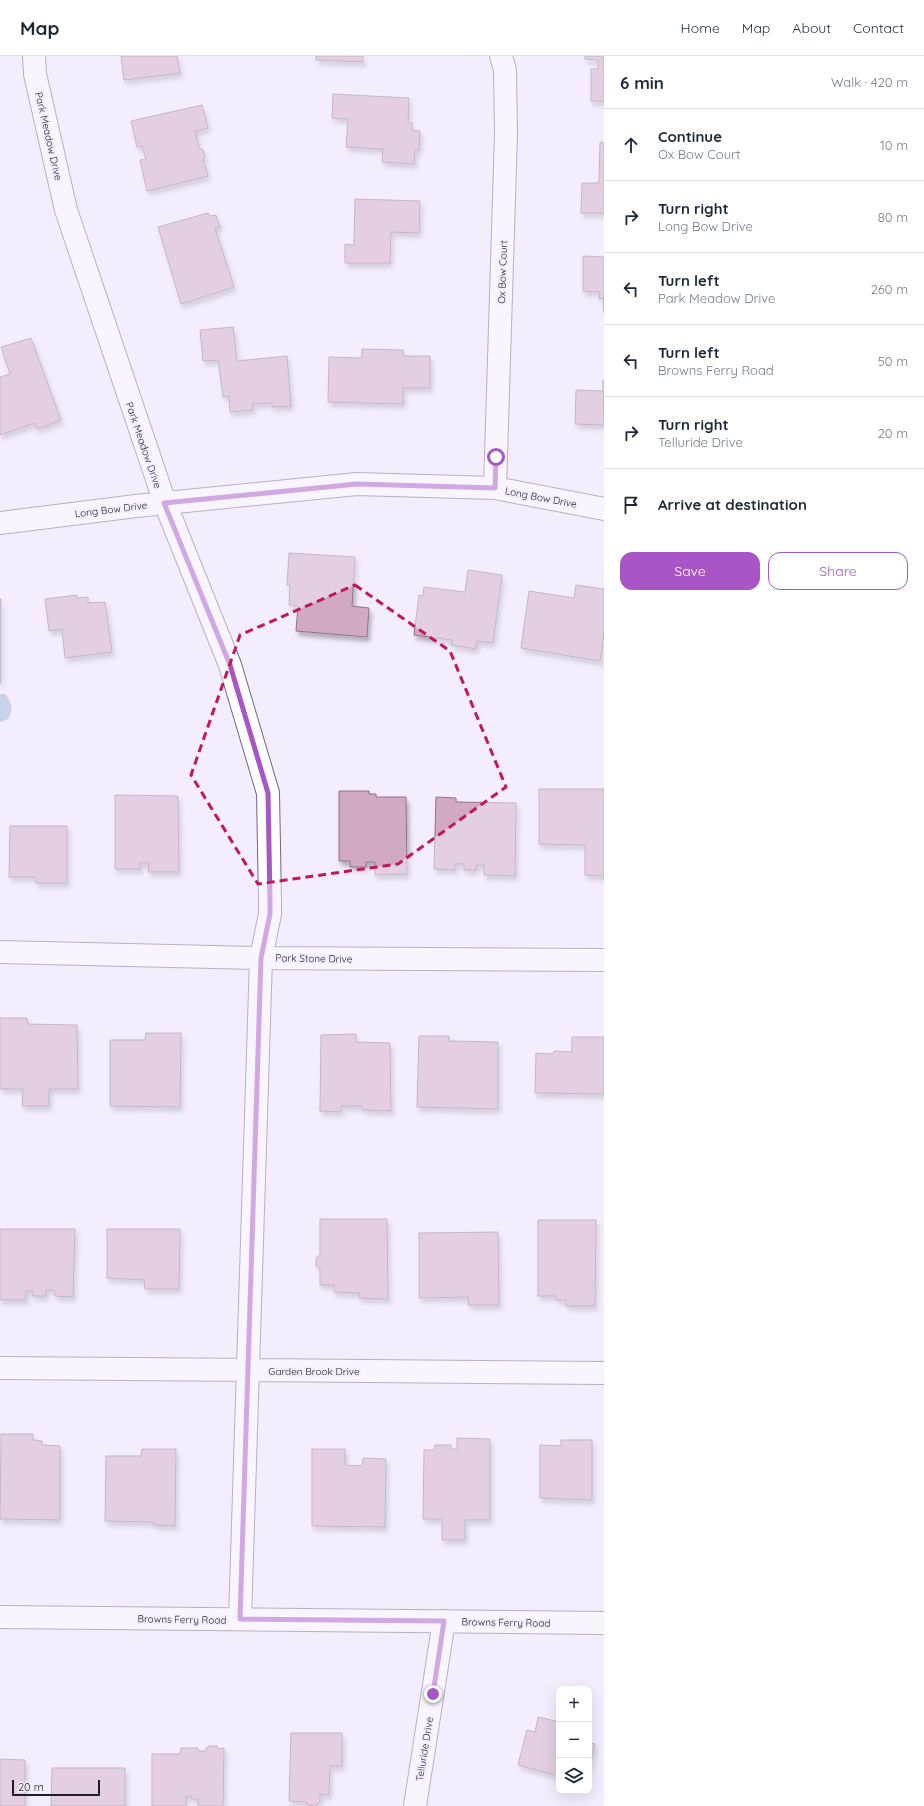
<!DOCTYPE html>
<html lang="en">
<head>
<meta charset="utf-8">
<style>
  body { margin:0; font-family:Quicksand,sans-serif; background:#f2f2f3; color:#1f2937 }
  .controls { position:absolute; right:12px; bottom:12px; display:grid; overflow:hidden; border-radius:8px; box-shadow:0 4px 16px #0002 }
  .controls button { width:36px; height:36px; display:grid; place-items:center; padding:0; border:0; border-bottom:1px solid #e0e1e3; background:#fff; color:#1f2937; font:20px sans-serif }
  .scale { position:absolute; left:12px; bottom:10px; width:88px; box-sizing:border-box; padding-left:4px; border:2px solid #211d27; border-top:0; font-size:11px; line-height:14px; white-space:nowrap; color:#211d27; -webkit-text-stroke:3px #f3edfe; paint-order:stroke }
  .stop { position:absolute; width:12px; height:12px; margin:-9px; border:3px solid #a856c5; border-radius:50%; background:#fff }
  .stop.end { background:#a856c5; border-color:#fff; box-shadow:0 1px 4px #0008 }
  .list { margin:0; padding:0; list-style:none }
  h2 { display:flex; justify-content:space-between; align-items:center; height:52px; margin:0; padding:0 16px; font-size:17px }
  h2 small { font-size:13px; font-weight:400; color:#747a83 }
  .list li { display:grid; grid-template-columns:26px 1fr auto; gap:12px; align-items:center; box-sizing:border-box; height:72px; padding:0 16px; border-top:1px solid #e0e1e3 }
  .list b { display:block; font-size:15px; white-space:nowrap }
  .list p { margin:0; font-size:13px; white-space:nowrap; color:#747a83 }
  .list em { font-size:13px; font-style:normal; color:#747a83 }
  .actions { display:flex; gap:8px; padding:12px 16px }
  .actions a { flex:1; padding:9px 0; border:1px solid #a856c5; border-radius:12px; text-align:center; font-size:14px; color:#a856c5 }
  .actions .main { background:#a856c5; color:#fff }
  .icon { flex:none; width:22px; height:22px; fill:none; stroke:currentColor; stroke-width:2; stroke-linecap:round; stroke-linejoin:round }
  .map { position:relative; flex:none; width:604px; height:1750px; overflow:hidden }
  header { display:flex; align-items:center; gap:24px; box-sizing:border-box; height:56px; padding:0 20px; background:#fff; border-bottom:1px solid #e0e1e3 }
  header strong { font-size:19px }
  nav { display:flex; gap:22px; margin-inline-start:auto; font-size:14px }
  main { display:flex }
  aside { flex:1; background:#fff }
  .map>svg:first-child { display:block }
</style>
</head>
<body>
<header>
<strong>Map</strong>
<nav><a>Home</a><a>Map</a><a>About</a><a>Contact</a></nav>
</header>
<main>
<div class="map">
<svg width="604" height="1750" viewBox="0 0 604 1750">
  <defs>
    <filter id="shadow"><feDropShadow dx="2.5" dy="4.5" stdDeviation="2" flood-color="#0004"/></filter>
  </defs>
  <rect width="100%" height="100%" fill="#f3edfe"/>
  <!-- water -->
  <path fill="#96b4d3" d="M0,638H5C12,647 14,653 8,663L0,666Z"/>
  <!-- building -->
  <path fill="#d1a9c2" stroke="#8f7585" filter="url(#shadow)" d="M121,0H177L180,17L124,24Z
    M316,0H363V6L316,4Z
    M585,0H604V45H591V13H598V4L585,3Z
    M333,38L409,42L408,67H412V75H420L419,94H415L414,108L382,106L383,93L346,91L348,63L332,62Z
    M202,49L208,72L195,75L199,92L203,94L205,100L203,103L208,120L147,135L140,104L146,103L142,90L137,91L131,65Z
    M600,86L604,87V157H581L582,127H599Z
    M355,143L420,145L419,177L391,176L390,207H345V188L354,189Z
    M208,157L210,160L216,159L220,171L215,172L234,231L181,248L158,171Z
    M583,200L604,201V257L603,242L599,243L600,236L583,235Z
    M233,271L237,305L287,300L291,350L272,351V347L252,348L253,354L230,356L229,340L223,341L218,304L203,305L200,274Z
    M31,282L61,364L37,373L34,367L0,379V321L10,318L1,291Z
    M362,293L403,294V300H430V332H403V348L328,346L329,301L362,302Z
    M603,324L604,369L575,368L576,334L603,335Z
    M289,497L355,501L352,550L369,552L367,581L296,575L298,550L289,549L290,529H287Z
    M468,514L502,519L493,587L477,585L476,593L451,589L452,584L414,579L419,539L423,540L424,531L465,536Z
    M576,529L604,533V576L600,605L521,592L529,535L574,542Z
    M77,539V542L88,541V547L105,546L112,596L65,602L62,573L49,575L45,543Z
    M0,543H1V627H0Z
    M539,733H604V820L585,819V789L539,788Z
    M339,735H369V738H376V741H406L407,818L375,819V806H366V811H350V805H339Z
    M115,739L178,740L179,816H148L149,807H140V813H115Z
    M436,741L456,742V746L516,747L515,820L484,819V809H476V814H464V808H455V814L434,813Z
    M10,770H67V827H36L35,821H9Z
    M0,962H27L28,968L77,969L78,1033H49V1050H22L23,1033H0Z
    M146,977H181L180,1051L110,1050V984H145Z
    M356,978V986L390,987L391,1055L363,1054L362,1050H341V1056L320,1055L321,979Z
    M419,980H449V985L498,986V1053L417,1051Z
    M572,981H604V1038L535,1037L536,997L553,998L554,995L572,996Z
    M320,1163H387L388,1243L359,1242V1237L334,1236V1229H320V1212L316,1210V1202L320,1199Z
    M538,1164H596L595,1250H566V1244H556V1240H538Z
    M0,1173H75L73,1241L55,1240L54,1234H46V1240H33L32,1235H26V1244H0Z
    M107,1173H180L179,1233H145L144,1224L107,1222Z
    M498,1176L499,1249H468L469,1241L419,1242V1177Z
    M1,1378H33V1384L42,1385V1389L60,1390V1464L0,1463Z
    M457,1382L490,1383V1464H465V1484H442V1463H423L424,1394H434L435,1389H451V1393H457Z
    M561,1384H592V1444L540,1442V1389L561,1390Z
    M142,1393H176L175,1470L154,1469V1466L105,1465L106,1400H141Z
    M312,1393H345V1409L362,1410L363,1402L386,1403L385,1471L312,1470Z
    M538,1661L559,1666V1720L518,1709L527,1674L535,1676Z
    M291,1677H342V1710H330L329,1739L320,1738V1745L315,1750L308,1749L306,1746L289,1745Z
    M589,1686L595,1688L589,1714Z
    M209,1690H217L219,1693L224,1692L223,1750H198V1743H192L191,1740H186V1750H152V1698H180L181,1692H198V1695H206V1692Z
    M0,1703L25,1704V1750H0Z
    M52,1712H125V1750H51Z"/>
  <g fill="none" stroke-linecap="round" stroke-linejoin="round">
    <defs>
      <path id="minor" d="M34,0L35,18L66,154L165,447L230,609L268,737L270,845V858L261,902L240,1563
        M495,432L506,78L505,14L501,0
        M0,467L136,450L357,428L495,432L604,453
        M0,896L261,902L604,904
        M0,1312L604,1317
        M415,1750L444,1565"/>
      <path id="tertiary" d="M0,1561L604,1567"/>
    </defs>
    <!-- minor casing -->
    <use href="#minor" stroke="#706780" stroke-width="24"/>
    <!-- tertiary casing -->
    <use href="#tertiary" stroke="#706780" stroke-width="24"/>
    <!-- minor -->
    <use href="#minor" stroke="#fff" stroke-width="22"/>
    <!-- tertiary -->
    <use href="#tertiary" stroke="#fff" stroke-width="22"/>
  </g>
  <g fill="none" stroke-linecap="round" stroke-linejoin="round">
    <!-- route -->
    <path stroke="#a856c5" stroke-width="5" d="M433,1638L444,1565L240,1563L261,902L270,858V845L268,737L230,609L164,447L357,428L495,432L496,401"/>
  </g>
  <!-- marked area -->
  <path d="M0 0H604V1750H0ZM355,529L450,595L506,731L398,808L258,828L191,719L240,579Z" fill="#f3edfe" fill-opacity=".55" fill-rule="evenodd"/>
  <path fill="none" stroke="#c2185b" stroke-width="3" stroke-dasharray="8 5" stroke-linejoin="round" d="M355,529L450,595L506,731L398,808L258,828L191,719L240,579Z"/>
  <g text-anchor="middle" stroke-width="3.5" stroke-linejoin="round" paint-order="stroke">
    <!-- street labels -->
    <g font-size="10" fill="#211d27" stroke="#f3edfe">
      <text transform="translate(49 80) rotate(77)" y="4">Park Meadow Drive</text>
      <text transform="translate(502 216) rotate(-88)" y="4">Ox Bow Court</text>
      <text transform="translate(144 389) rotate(71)" y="4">Park Meadow Drive</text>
      <text transform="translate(541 441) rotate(11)" y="4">Long Bow Drive</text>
      <text transform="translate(111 453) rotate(-7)" y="4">Long Bow Drive</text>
      <text transform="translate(314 902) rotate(1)" y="4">Park Stone Drive</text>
      <text x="314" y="1319">Garden Brook Drive</text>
      <text transform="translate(182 1563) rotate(1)" y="4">Browns Ferry Road</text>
      <text transform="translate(506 1566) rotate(1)" y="4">Browns Ferry Road</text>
      <text transform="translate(424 1693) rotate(-81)" y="4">Telluride Drive</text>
    </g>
  </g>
</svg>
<div class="controls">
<button>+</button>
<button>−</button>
<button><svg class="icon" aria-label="layers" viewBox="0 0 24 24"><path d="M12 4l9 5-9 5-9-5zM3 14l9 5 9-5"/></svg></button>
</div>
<div class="scale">20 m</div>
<div class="stop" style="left:496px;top:401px"></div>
<div class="stop end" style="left:433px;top:1638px"></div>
</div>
<aside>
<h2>6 min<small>Walk · 420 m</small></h2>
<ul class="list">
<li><svg class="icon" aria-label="ahead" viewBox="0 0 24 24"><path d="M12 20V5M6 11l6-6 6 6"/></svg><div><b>Continue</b><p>Ox Bow Court</p></div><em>10 m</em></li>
<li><svg class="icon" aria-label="right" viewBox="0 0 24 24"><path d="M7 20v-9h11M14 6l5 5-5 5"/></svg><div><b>Turn right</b><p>Long Bow Drive</p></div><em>80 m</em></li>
<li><svg class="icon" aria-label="left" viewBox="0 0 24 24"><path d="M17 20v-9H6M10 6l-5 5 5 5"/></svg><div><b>Turn left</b><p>Park Meadow Drive</p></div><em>260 m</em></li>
<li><svg class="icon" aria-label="left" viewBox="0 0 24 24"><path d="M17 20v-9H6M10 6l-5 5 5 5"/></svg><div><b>Turn left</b><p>Browns Ferry Road</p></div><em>50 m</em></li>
<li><svg class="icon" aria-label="right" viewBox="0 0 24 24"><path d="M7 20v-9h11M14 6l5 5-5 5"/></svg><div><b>Turn right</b><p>Telluride Drive</p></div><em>20 m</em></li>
<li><svg class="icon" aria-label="arrive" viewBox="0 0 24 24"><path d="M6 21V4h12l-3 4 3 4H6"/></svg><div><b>Arrive at destination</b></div></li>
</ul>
<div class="actions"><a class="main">Save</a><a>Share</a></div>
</aside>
</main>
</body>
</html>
